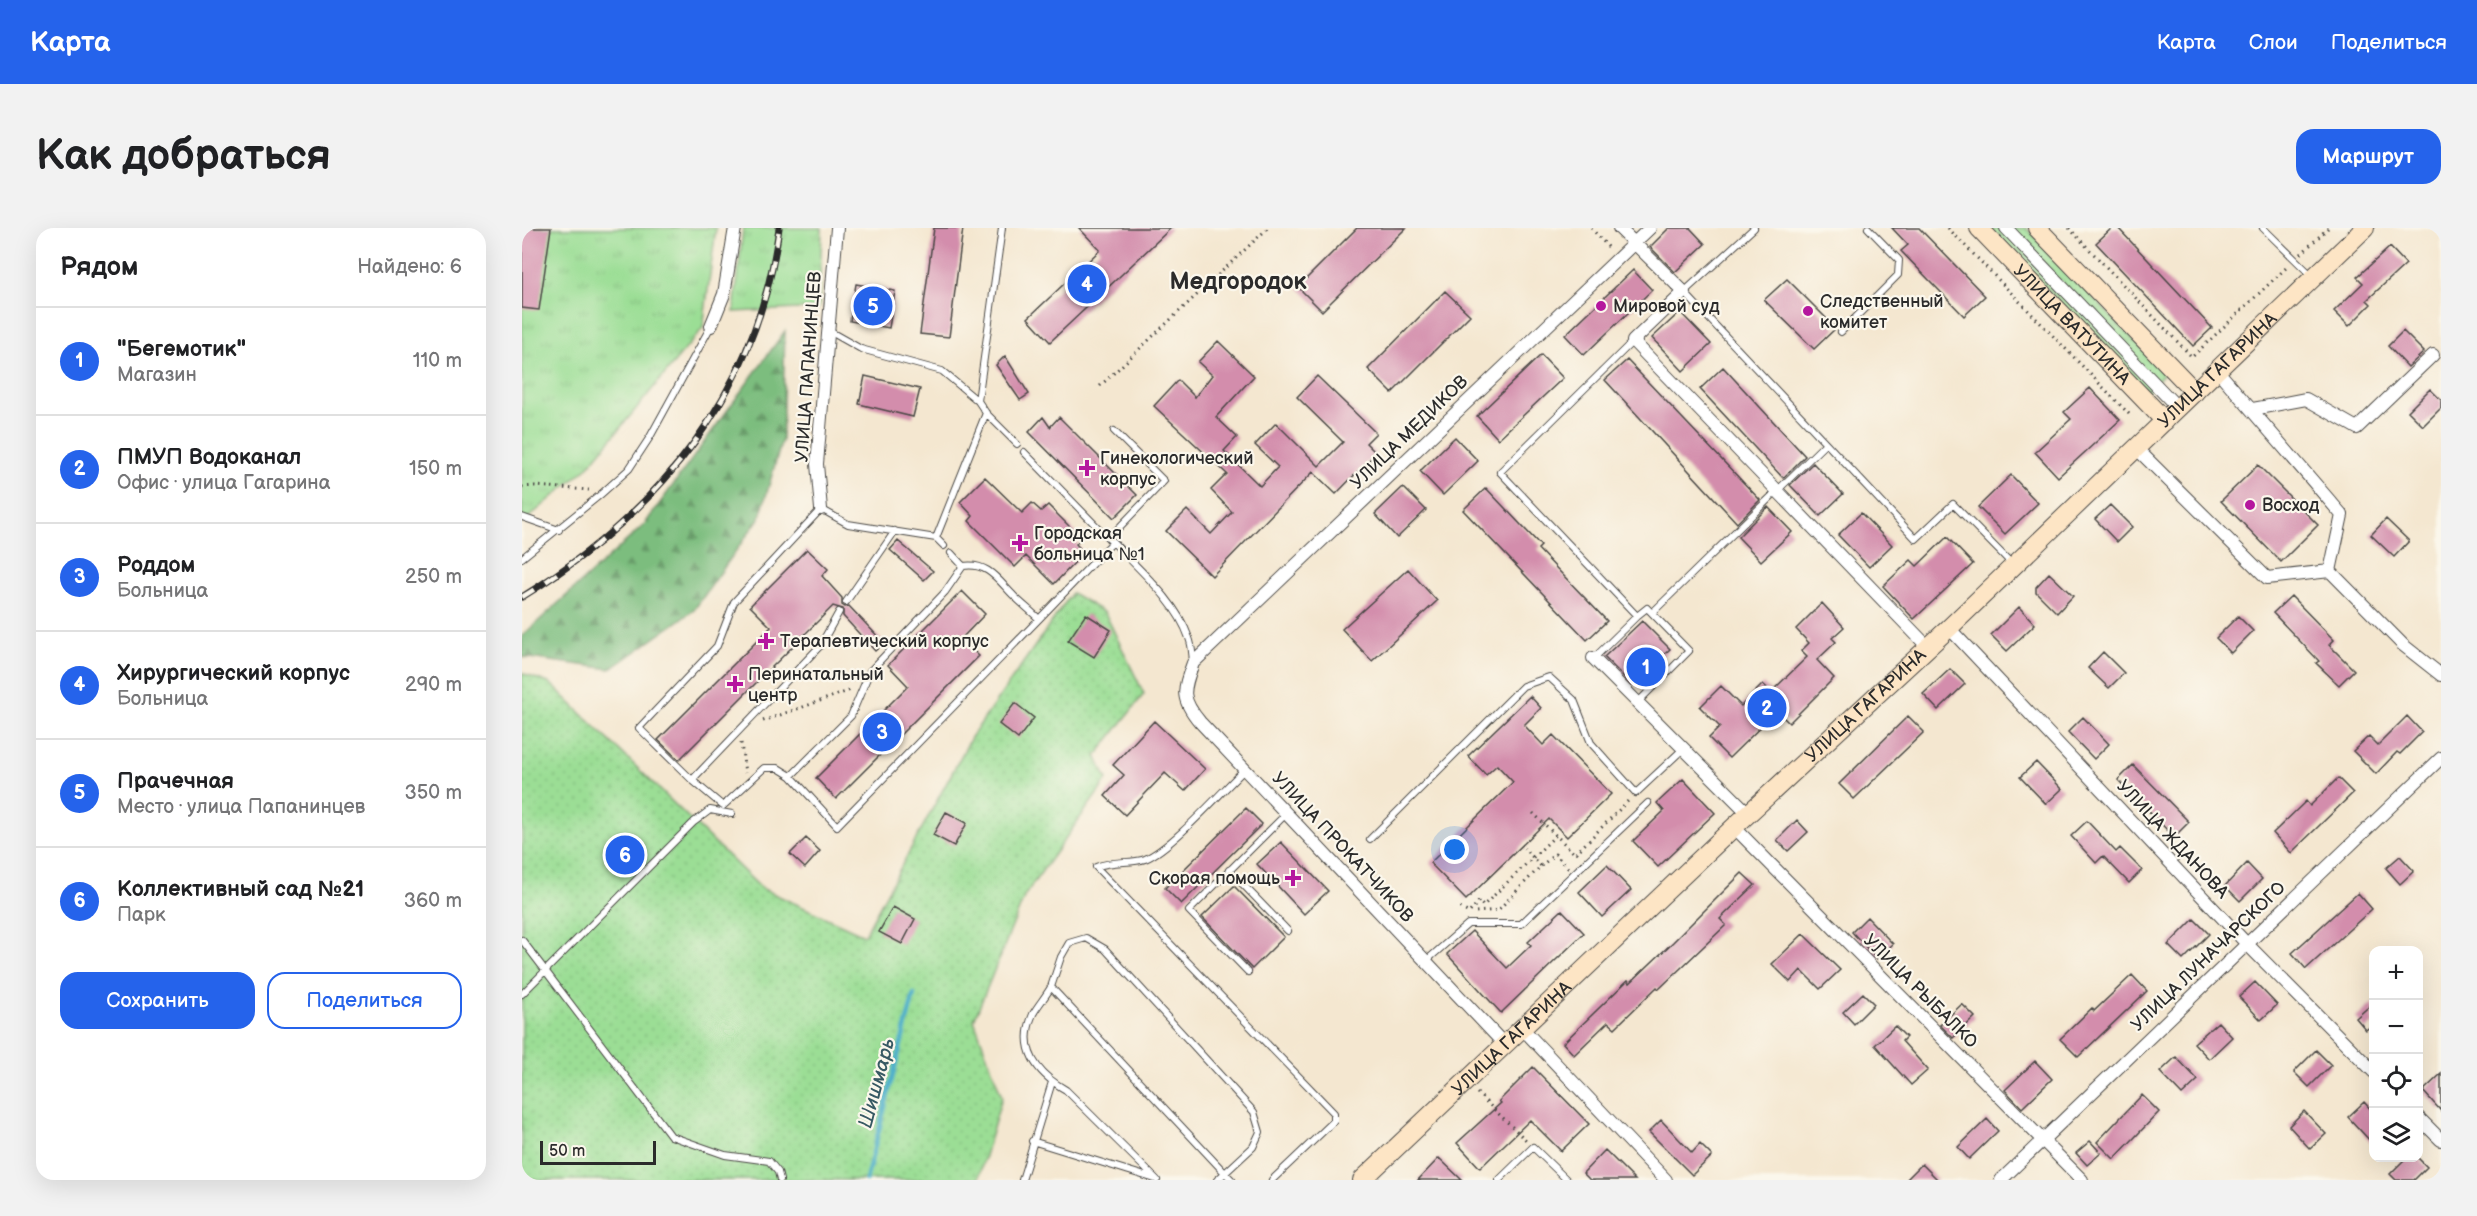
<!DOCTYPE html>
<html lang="ru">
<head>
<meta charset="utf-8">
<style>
  body { margin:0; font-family:"Balsamiq Sans",sans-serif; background:#f2f2f2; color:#202124 }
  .controls { position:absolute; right:18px; bottom:18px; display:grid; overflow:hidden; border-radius:12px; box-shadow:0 6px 24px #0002 }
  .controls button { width:54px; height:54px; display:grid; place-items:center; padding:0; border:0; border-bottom:2px solid #e0e0e0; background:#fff; color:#202124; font:30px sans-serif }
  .scale { position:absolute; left:18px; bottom:15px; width:116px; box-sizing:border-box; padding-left:6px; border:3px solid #2b2b2b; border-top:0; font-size:16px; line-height:21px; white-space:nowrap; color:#2b2b2b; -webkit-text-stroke:4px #fbf7ec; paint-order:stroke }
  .you { position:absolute; left:933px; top:622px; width:21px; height:21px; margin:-15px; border:4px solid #fff; border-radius:50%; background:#1a73e8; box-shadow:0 0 0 9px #1a73e833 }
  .badge { display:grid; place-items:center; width:39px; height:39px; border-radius:50%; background:#2563eb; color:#fff; font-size:20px; font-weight:700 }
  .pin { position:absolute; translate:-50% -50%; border:3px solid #fff; box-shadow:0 2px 6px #0006 }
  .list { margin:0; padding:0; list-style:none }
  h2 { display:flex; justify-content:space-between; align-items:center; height:78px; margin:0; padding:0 24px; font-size:26px }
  h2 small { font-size:20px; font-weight:400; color:#757577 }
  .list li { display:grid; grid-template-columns:39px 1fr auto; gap:18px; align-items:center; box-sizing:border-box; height:108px; padding:0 24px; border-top:2px solid #e0e0e0 }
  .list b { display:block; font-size:22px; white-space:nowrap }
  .list p { margin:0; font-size:20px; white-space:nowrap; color:#757577 }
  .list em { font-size:20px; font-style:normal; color:#757577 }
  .actions { display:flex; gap:12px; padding:18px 24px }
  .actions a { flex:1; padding:14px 0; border:2px solid #2563eb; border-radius:18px; text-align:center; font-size:21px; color:#2563eb }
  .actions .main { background:#2563eb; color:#fff }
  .icon { flex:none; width:33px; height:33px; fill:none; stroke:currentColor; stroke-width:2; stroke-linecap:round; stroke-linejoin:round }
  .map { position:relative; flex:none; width:1919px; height:952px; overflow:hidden; border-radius:18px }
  header { display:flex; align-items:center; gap:36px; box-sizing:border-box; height:84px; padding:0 30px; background:#2563eb; color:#fff }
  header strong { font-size:28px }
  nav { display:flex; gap:33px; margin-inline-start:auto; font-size:21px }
  .intro { display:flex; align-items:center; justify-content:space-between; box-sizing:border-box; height:144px; padding:0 36px }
  h1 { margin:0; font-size:42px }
  .button { padding:15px 27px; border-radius:18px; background:#2563eb; color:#fff; font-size:21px; font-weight:700 }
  main { display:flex; gap:36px; padding:0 36px }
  aside { flex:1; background:#fff; border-radius:18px; box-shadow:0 6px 24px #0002 }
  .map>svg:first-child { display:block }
</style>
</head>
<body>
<header>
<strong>Карта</strong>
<nav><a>Карта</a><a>Слои</a><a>Поделиться</a></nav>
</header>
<div class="intro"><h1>Как добраться</h1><a class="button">Маршрут</a></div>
<main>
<aside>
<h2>Рядом<small>Найдено: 6</small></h2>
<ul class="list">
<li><span class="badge">1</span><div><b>&quot;Бегемотик&quot;</b><p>Магазин</p></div><em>110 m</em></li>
<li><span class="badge">2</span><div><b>ПМУП Водоканал</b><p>Офис · улица Гагарина</p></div><em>150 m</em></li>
<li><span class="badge">3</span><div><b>Роддом</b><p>Больница</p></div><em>250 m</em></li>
<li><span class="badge">4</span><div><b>Хирургический корпус</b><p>Больница</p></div><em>290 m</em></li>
<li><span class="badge">5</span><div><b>Прачечная</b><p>Место · улица Папанинцев</p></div><em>350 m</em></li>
<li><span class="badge">6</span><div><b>Коллективный сад №21</b><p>Парк</p></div><em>360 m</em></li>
</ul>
<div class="actions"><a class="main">Сохранить</a><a>Поделиться</a></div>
</aside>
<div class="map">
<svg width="1919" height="952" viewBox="0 0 1919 952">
  <defs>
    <pattern id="grass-tufts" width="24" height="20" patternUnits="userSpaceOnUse" patternTransform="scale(1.5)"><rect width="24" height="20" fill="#9bde95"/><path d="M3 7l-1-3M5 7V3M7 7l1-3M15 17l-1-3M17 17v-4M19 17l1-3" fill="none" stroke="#86bf81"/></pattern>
    <pattern id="forest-firs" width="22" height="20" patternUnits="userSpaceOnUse" patternTransform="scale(1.5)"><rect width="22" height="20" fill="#7cbd7e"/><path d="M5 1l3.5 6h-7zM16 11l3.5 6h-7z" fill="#669a67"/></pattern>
    <pattern id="garden-dots" width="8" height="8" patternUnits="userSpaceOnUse" patternTransform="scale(1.5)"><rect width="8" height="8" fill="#9bde95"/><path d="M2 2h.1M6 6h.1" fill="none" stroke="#86bf81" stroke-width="1.8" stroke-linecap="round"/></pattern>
  </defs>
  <rect width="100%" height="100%" fill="#fbf7ec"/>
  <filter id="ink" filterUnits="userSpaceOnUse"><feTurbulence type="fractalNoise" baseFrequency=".0167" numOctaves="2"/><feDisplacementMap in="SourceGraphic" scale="12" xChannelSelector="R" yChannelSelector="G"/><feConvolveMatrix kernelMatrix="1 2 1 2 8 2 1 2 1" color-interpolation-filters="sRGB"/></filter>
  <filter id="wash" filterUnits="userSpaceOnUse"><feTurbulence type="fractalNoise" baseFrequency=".008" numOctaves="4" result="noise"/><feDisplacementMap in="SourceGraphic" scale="24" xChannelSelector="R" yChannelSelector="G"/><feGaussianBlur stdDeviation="1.35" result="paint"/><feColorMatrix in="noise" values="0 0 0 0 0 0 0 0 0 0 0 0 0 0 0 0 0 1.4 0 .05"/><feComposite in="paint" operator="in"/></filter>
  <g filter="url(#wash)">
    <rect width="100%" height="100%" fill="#f4e7d0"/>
    <!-- grass -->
    <path fill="url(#grass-tufts)" stroke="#638460" stroke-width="1.5" d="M0,0H194L181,100L65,240L0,295Z
      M221,0H300L297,80L212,84Z
      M1466,0H1504L1643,144L1624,165Z"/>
    <!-- forest -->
    <path fill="url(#forest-firs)" stroke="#547454" stroke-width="1.5" d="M263,103L260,212L238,289L172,382L89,441L0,429V408L122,297Z"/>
    <!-- garden -->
    <path fill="url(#garden-dots)" stroke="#638460" stroke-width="1.5" d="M550,365L583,385L622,466L574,528L585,552L503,667L452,792L480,869L456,952H0V445L29,456L239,660L342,707L450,508Z"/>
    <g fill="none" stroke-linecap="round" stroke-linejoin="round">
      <!-- stream -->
      <path stroke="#4dafcc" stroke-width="4.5" d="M344,952L392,766"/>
    </g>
    <g id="blocks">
      <!-- building -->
      <path fill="#d38dac" d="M0,0H29L17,82L0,80Z
        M412,0H441L427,109L398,106Z
        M557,0H649L528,114L506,90L578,22Z
        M835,0H884L800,83L776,59Z
        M1147,0H1168L1183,16L1153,44L1128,19Z
        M1370,0H1397L1463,68L1442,88L1379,23L1386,17Z
        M1590,0H1596L1690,100L1671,118L1574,15Z
        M1868,19L1884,36L1845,72L1849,76L1827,98L1812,83L1841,55L1835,49Z
        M1111,42L1130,62L1062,127L1043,107Z
        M1265,51L1314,100L1292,121L1242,72Z
        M334,56L373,63L367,100L328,93Z
        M923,63L948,87L870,165L846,141Z
        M1158,84L1189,116L1161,143L1130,110Z
        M1881,103L1902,124L1886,139L1866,118Z
        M696,113L732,148L694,189L715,209L702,223L738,258L756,239L733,217L754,195L797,238L821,214L775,169L795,148L854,205L844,215L854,225L814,266L791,244L690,348L644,303L665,282L689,306L710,284L689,262L705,246L632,178L656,152L673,169L690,147L676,134Z
        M1019,127L1041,150L976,211L955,188Z
        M483,128L507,166L498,172L474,137Z
        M1105,132L1238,272L1215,295L1083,152Z
        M1201,139L1283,228L1261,250L1178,161Z
        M343,148L398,161L391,189L337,176Z
        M1568,160L1598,192L1536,249L1513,224L1549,191L1542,184Z
        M1908,161L1919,172V180L1901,198L1886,183Z
        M521,189L528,199L537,189L615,267L592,290L507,204Z
        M933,209L956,233L921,267L898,243Z
        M1291,235L1321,266L1298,288L1268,257Z
        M1736,237L1796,297L1759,334L1699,273Z
        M1489,247L1516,275L1483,306L1456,279Z
        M463,249L500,285L510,275L519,283L526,277L559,310L554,316L562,325L532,356L504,328L493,339L447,293L451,288L438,274Z
        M881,259L904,282L875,310L853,286Z
        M964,260L1019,318L1016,321L1085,393L1065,412L941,282Z
        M1588,277L1610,299L1595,314L1573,291Z
        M1246,279L1270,304L1239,333L1216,309Z
        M1339,285L1370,317L1347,339L1316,307Z
        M1864,291L1887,313L1872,329L1849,307Z
        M1425,309L1451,336L1392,391L1361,358L1389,332L1395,338Z
        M376,313L411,343L402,352L368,322Z
        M285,321L306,341L300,348L320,370V377L323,379L327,378L362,415L353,423L321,388V381L311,378L157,532L136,512L249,399L228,378Z
        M886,341L915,373L850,433L820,401Z
        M1527,345L1551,368L1535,385L1514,364V359Z
        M440,363L463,386L439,411L457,428L314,571L294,550L386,458L366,437Z
        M1769,368L1812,412L1807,417L1832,442L1817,457L1794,435L1797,433L1751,385Z
        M1300,375L1322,399L1310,410L1314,414L1295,432L1312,450L1267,495L1255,483L1207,530L1187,510L1198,499L1178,479L1199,458L1219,478L1241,456L1249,464L1285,429L1279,423L1287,415L1274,401Z
        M1497,379L1513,396L1485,423L1469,407Z
        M564,386L589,402L572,429L546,413Z
        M1716,388L1731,403L1709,425L1694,410Z
        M1120,393L1148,421L1110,457L1082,429Z
        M1581,424L1602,445L1587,460L1566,440Z
        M1428,441L1443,456L1416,482L1401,466Z
        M1008,468L1019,480L1002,497L1021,517L1031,507L1089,566L1045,609L1027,591L944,672L908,635L991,554L975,537L964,547L946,528Z
        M493,475L512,490L496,511L477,496Z
        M1386,488L1402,504L1332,571L1317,556Z
        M1885,488L1900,504L1878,526L1875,524L1854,546L1831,523L1847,508L1856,517Z
        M1561,489L1587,516L1572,531L1546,504Z
        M632,493L683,541L663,563L643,545L603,587L583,568L602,547L591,537Z
        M1514,534L1540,561L1524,576L1498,549Z
        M1611,537L1667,594L1652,609L1596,552Z
        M1816,550L1831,565L1769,625L1751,605L1784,573L1788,578Z
        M1161,551L1193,585L1136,639L1111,613L1142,583L1135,575Z
        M724,580L740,596L659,676L643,660Z
        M424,584L445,595L432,618L411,607Z
        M1275,592L1286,604L1266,623L1255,612Z
        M1565,593L1594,624L1598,620L1620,642L1607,655L1581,628L1574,635L1549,608Z
        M284,610L298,623L283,640L268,626Z
        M759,614L806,663L782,686L735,636Z
        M1878,628L1892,643L1878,656L1864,640Z
        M1725,635L1740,651L1718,673L1703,658Z
        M1085,637L1109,662L1080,689L1057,664Z
        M1220,645L1233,657L1198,691L1204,697L1137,761L1135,759L1093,800L1086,794L1052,827L1041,815L1106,752L1108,755L1151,714Z
        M712,658L762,709L730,741L680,689Z
        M1836,665L1850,681L1784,741L1770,725Z
        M371,679L393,691L380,716L357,704Z
        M1040,682L1062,705L979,785L925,726L950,703L985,740L1009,717L1006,714Z
        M1345,689L1371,716L1355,731L1330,704Z
        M1672,691L1687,706L1661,732L1646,717Z
        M1281,706L1318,742L1298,761L1279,742L1268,754L1250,736Z
        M1610,747L1625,763L1556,829L1538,811L1570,780L1572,783Z
        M1733,754L1755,777L1739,792L1717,769Z
        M1341,765L1352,776L1332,796L1321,784Z
        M1851,775V796L1844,802L1834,790Z
        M1440,776L1453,789L1431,810L1418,797Z
        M1696,794L1710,809L1687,831L1672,815Z
        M1373,798L1384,809L1380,813L1406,842L1389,857L1353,817Z
        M1794,822L1809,837L1787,859L1772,844Z
        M1654,829L1676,852L1660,867L1638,844Z
        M1513,833L1530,851L1500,880L1483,862Z
        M1011,839L1067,896L1039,923L1008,892L958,940L935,915L979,875L977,873Z
        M1919,846V883L1901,863Z
        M1620,867L1637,884L1592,931L1575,914Z
        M1842,874L1851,884V916L1826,889Z
        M1782,883L1804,906L1788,921L1767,898Z
        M1465,891L1476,903L1447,931L1436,919Z
        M1139,892L1170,925L1178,916L1190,928L1170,947L1127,904Z
        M1568,913L1579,925L1565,937L1554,925Z
        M1083,922L1113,952H1068L1061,945Z
        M917,930L940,952H896Z
        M1884,930H1896L1905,939L1892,952H1874L1868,946Z
        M1400,936L1416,952H1384Z"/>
    </g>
  </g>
  <g filter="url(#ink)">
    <use href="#blocks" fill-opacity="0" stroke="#494744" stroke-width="1.5"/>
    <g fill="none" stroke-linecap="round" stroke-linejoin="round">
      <defs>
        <path id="lane" d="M1741,0L1791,49
          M307,103L339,121L420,143L456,173L464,185L495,216
          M1319,104L1376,47L1377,32L1346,0
          M1111,113L978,244L1115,388L1125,380L1167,423L1115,475
          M456,173L480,0
          M1304,215L1394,311L1431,276L1491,337
          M502,224L588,312
          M0,289L37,302
          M414,310L464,185
          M587,310L642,253L592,203
          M422,318L414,310L326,296L299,281L212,374L195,418L117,500L170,552L201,578L242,540H256L269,548L315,598L517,391
          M429,325L441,338C466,334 476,352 492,368C500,376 509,383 517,391L591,314C617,342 654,372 667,410C670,417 670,425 671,433
          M0,330L78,267L107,241L128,209L189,98
          M324,374L373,303
          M1130,385L1304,215L1162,64L1232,0
          M1072,430L1115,388
          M722,542C699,564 650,620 623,631C609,636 591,632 574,639L812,885V893L750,952
          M269,548L329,488L348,443L423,364L441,338
          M170,552L298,418L317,384
          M848,611L1001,458L1027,449L1052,472L1069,515L1114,565L1161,521
          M707,642L766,703
          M0,712L149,908L203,927L247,933L256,944L258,952
          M904,733L946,696H999L1126,575
          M726,744L667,683L764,586
          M529,759L539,729L547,715L564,710L583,721L732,884L738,904L731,919L703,945L710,952
          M0,766L172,594L188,582L210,586
          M510,913L633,951
          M500,952L530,854
          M635,952L544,862C514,845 496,820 511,786C516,777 524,768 529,759L703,945L695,952
          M977,952L1011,919L1045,952"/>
        <path id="street" d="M1097,0L1162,64L1111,113L1406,419
          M1484,0L1656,180
          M189,98L202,66L213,0
          M1695,142L1820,287L1808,343
          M1731,181L1784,171L1835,200L1911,127
          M1614,220L1745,350L1808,343
          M299,281L295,236L315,0
          M1808,343L1881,417L1919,447
          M1427,400L1724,715L1852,844
          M1071,430L1226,585
          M1212,599L1560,952
          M999,799L1144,952
          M982,816L678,494C658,470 661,463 671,435L1128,0
          M1896,889L1919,912
          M1479,952L1919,530"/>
        <g id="secondary">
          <path id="s1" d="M1457,0L1643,193"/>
          <path d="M1515,0L1673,164"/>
          <path id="s2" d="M840,952L1212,599L1427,400L1843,0"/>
        </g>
      </defs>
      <!-- lane casing -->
      <use href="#lane" stroke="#494744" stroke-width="8"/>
      <!-- street casing -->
      <use href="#street" stroke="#494744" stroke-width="14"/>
      <!-- secondary casing -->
      <use href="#secondary" stroke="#494744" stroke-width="20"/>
      <!-- path -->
      <path stroke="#494744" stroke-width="3" stroke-dasharray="1.5 4.5" stroke-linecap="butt" d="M1069,0L1088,21
        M1426,0L1609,188
        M1547,0L1670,129L1765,39
        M1779,26L1806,0
        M578,158L746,0
        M0,259L13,258L67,262
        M241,493L329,462
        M219,515L223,545
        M1011,585L1053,626L1107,572
        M1019,638L1033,626L1046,640
        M938,680L947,685L957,673L961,678L1034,607
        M954,684L976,682L1019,638L1002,620
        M955,865L1004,912"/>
      <!-- lane -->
      <use href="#lane" stroke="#fff" stroke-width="6"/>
      <!-- street -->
      <use href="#street" stroke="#fff" stroke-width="12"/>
      <!-- secondary -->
      <use href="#secondary" stroke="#fde5c5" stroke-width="18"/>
      <defs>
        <path id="rail" d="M0,369C138,284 236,164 257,0"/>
      </defs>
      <!-- rail casing -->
      <use href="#rail" stroke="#2b2b2b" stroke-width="7"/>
      <!-- rail -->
      <use href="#rail" stroke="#fbf7ec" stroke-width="4.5" stroke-dasharray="14" stroke-linecap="butt"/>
    </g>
  </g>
  <!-- markers -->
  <g fill="#b5179e" stroke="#fbf7ec" stroke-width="2">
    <circle cx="1079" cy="78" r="6"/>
    <circle cx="1286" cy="83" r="6"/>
    <path d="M562 231h6v6h6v6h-6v6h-6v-6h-6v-6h6z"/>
    <circle cx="1728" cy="277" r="6"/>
    <path d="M495 306h6v6h6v6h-6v6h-6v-6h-6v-6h6z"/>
    <path d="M241 404h6v6h6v6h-6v6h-6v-6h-6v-6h6z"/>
    <path d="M210 447h6v6h6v6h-6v6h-6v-6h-6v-6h6z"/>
    <path d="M768 641h6v6h6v6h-6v6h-6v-6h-6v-6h6z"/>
  </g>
  <g text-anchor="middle" stroke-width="4.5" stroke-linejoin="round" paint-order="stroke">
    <!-- poi labels -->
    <g font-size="18" fill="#2b2b2b" stroke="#fbf7ec" text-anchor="start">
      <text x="1298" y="79">Следственный<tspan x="1298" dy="21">комитет</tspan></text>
      <text x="1091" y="84">Мировой суд</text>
      <text x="578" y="236">Гинекологический<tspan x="578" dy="21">корпус</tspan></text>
      <text x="1740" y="283">Восход</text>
      <text x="512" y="311">Городская<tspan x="512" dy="21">больница №1</tspan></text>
      <text x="258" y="419">Терапевтический корпус</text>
      <text x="226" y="452">Перинатальный<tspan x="226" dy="21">центр</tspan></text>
      <text x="758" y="656" text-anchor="end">Скорая помощь</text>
    </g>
    <!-- street labels -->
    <g font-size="18" fill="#2b2b2b" stroke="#fbf7ec">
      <text dy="6" stroke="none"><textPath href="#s1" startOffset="134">УЛИЦА ВАТУТИНА</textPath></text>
      <text transform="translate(286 139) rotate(-86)" y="6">УЛИЦА ПАПАНИНЦЕВ</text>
      <text dy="6" stroke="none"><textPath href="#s2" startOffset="1178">УЛИЦА ГАГАРИНА</textPath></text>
      <text transform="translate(887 204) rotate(-44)" y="6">УЛИЦА МЕДИКОВ</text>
      <text dy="6" stroke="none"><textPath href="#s2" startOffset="692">УЛИЦА ГАГАРИНА</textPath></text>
      <text transform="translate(1651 611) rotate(47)" y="6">УЛИЦА ЖДАНОВА</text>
      <text transform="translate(821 619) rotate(47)" y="6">УЛИЦА ПРОКАТЧИКОВ</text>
      <text transform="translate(1686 728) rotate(-44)" y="6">УЛИЦА ЛУНАЧАРСКОГО</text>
      <text transform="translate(1399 763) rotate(45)" y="6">УЛИЦА РЫБАЛКО</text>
      <text dy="6" stroke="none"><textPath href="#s2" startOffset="206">УЛИЦА ГАГАРИНА</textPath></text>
    </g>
    <!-- water labels -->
    <g font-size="20" font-style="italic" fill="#375963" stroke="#fbf7ec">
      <text transform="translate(354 855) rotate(-75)" y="7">Шишмарь</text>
    </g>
    <!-- district labels -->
    <g font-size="24" font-weight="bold" fill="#2b2b2b" stroke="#fbf7ec">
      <text x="716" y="61">Медгородок</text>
    </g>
  </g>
</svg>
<div class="controls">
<button>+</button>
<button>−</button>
<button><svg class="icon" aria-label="locate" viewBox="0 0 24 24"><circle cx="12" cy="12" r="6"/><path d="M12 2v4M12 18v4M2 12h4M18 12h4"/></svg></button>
<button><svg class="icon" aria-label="layers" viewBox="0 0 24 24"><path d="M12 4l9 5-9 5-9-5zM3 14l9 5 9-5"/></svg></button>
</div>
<div class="scale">50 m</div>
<div class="you"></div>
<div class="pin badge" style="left:1124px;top:439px">1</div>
<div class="pin badge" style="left:1245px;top:480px">2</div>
<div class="pin badge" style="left:360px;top:504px">3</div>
<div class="pin badge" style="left:565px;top:56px">4</div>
<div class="pin badge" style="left:351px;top:78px">5</div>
<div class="pin badge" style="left:103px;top:627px">6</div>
</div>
</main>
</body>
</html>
